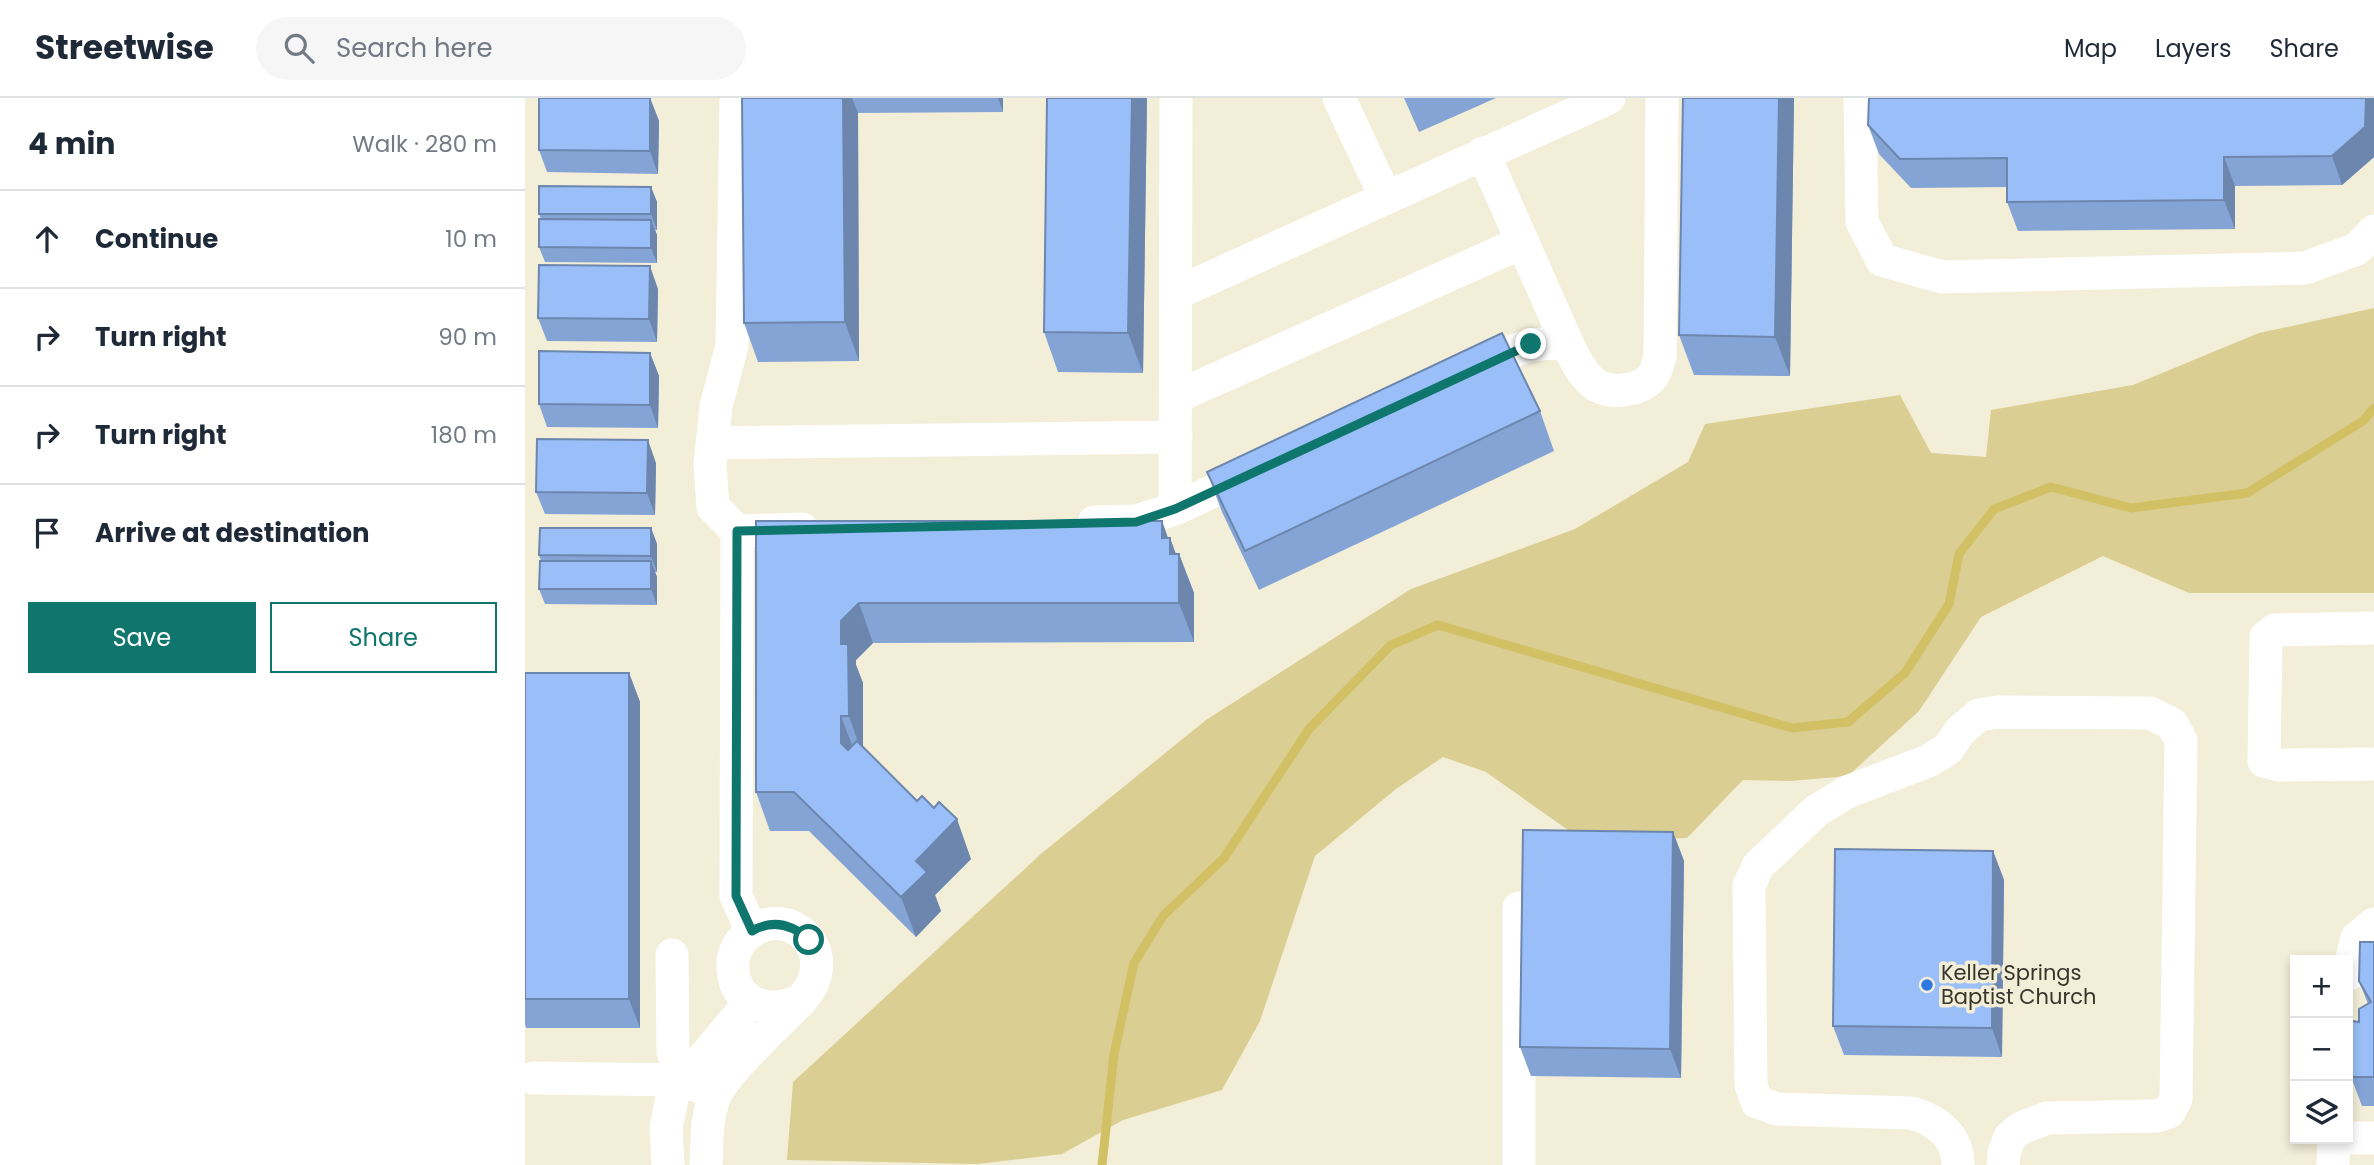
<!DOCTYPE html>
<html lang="en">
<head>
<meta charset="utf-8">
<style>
  body { margin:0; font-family:Poppins,sans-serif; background:#f6f6f7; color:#1f2937 }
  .controls { position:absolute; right:21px; bottom:21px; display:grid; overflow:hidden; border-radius:0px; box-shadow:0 4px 10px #0003 }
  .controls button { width:63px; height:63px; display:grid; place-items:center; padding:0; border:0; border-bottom:2px solid #e0e1e3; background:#fff; color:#1f2937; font:35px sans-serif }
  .stop { position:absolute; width:21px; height:21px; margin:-16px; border:5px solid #0f766e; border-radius:50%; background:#fff }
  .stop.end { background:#0f766e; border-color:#fff; box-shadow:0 2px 7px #0008 }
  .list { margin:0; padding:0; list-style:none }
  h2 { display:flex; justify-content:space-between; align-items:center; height:91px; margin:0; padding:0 28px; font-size:30px }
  h2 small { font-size:23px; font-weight:400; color:#747a83 }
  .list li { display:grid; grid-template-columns:46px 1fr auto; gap:21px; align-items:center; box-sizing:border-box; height:98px; padding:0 28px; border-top:2px solid #e0e1e3 }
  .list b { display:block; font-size:26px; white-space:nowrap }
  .list em { font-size:23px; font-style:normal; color:#747a83 }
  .actions { display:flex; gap:14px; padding:21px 28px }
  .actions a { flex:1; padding:16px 0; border:2px solid #0f766e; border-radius:0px; text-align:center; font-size:24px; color:#0f766e }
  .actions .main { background:#0f766e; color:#fff }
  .icon { flex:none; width:38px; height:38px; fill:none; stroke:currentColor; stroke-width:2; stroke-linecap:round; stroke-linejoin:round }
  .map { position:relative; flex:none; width:1849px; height:1067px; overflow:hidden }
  header { display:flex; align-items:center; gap:42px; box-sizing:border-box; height:98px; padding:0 35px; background:#fff; border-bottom:2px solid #e0e1e3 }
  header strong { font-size:33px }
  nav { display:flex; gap:38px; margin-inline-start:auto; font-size:24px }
  .search { width:490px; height:63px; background:#f6f6f7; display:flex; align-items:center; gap:18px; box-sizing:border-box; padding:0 24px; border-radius:38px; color:#747a83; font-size:26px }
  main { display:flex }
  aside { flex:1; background:#fff }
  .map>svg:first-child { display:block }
</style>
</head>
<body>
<header>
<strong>Streetwise</strong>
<div class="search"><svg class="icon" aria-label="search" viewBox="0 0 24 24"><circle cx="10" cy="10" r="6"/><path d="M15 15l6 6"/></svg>Search here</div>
<nav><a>Map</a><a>Layers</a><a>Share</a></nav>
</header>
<main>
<aside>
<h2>4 min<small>Walk · 280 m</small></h2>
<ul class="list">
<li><svg class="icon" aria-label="ahead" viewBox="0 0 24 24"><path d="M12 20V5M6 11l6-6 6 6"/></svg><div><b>Continue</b></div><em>10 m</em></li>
<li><svg class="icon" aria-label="right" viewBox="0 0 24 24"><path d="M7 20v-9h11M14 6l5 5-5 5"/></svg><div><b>Turn right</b></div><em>90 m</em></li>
<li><svg class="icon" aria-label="right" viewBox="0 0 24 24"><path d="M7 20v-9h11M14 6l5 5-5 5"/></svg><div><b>Turn right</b></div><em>180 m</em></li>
<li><svg class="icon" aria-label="arrive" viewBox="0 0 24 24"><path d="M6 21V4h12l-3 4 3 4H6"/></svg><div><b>Arrive at destination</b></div></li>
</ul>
<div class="actions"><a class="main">Save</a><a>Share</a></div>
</aside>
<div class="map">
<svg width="1849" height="1067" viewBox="0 0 1849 1067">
  <rect width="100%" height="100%" fill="#f3eed8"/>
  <!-- green -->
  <path fill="#dace92" d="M1849,210V495H1664L1578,458L1456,519L1394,613L1323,678L1266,683L1218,682L1162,740L1089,741L1043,732L961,674L918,659L871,691L790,758L735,923L697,992L598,1022L537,1056L452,1066L262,1062L268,984L517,755L681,622L886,491L1050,431L1163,364L1180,326L1375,297L1406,355L1461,359L1466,312L1608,287L1734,235Z"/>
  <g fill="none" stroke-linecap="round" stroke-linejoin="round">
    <!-- stream -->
    <path stroke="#d2c065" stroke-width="9" d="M577,1067L589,956L609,865L638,818L699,760L784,631L866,547L913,527L1267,630L1323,624L1380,575L1424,506L1434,456L1469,411L1526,389L1606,410L1722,395L1838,323L1849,310"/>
    <!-- minor -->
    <path stroke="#fff" stroke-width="33" d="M211,0L207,248L191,308L185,367L188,409L212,433
      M814,0L861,100L1084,0
      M1335,0L1337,124L1357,162L1417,179L1780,170L1832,151L1849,133
      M958,55L1043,247
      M652,195L861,100
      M946,274C982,257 1002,240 1043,247C1050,260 1055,274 1067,284C1082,297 1114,294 1127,279C1131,274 1133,265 1135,259L1137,0
      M651,299L998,144
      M187,345L651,339
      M650,411L651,0
      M569,424L611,423L650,411L729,374
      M1849,530L1750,532L1741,539L1739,663L1754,667L1849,666
      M227,833L211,798L212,433L277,431
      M147,857L148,954L159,982L175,989
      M1823,877L1832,840L1849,826
      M8,980L159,982
      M1823,1040H1849
      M143,1067L141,1029L148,996L226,903
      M181,1067C182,1043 181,1020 190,998C199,974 256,923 276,902C321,853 259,799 219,840C212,847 207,859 208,870C209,908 247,917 276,902
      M994,1067V810
      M1433,1067C1433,1038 1412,1022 1386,1015L1252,1011L1232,1004L1226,987L1224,788L1233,768L1291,713L1322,694L1403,663L1423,651L1435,633L1454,617L1472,614L1625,615L1647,626L1656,642L1651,1001L1644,1014L1632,1018L1522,1020L1496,1030L1485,1039L1479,1055L1478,1067
      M1808,1067L1809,1041"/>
  </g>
  <!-- wall -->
  <path fill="#84a4d5" d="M125,0L134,23L133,76L22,74L14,52Z
    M217,0H478V14L333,15L334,263L233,264L219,225Z
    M522,0H622L618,275L533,274L519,234Z
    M879,0H971L894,34Z
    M1158,0H1269L1265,278L1169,277L1154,237Z
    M1849,0V59L1817,87L1710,88V131L1493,133L1482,104V89L1386,90L1354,56L1343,27Z
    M126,89L132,104V132H130L132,137V165L20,164L14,149L16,121L14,116Z
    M133,191L132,244L22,243L13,220Z
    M125,255L134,278L133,330L22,329L14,306Z
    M1015,313L1029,353L734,492L697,414L682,374Z
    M131,365L130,417L20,416L11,394Z
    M231,423H637L643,440H645L651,456H654L669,495V544L348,545L331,562V567L338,585V650L446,761L410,797L416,813L391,839L284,733H245L231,694Z
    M126,430L132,446V474H130L132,479V507L20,506L14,491L16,463L14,457Z
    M0,575H104L115,604V930H1L0,926Z
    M1148,734L1159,763L1156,980L1006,978L995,949Z
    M1468,753L1479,782L1477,959L1319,957L1308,928Z
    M1849,844V1008H1837L1826,979L1834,924L1843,906L1834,883Z"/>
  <!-- shaded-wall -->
  <path fill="#6c86ae" d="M125,0L134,23L133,76L125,53Z
    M318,0H327L333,15L334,263L320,224Z
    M473,0H478V14Z
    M607,0H622L618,275L603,235Z
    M1254,0H1269L1265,278L1250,239Z
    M1841,0H1849V59L1817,87L1807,58Z
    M1699,59L1710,88V131L1699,102Z
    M126,89L132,104V132L126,116Z
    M126,122L132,137V165L126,150Z
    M125,168L133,191L132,244L124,221Z
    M125,255L134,278L133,330L125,307Z
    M123,342L131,365L130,417L122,395Z
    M637,423L645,446V440L654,465V456L669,495V544L654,505L637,440Z
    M126,430L132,446V474L126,458Z
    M126,463L132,479V507L126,491Z
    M334,505L348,545L331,562V567L338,585V658L324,618L316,546V523Z
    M104,575L115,604V930L104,901Z
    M316,618L331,658V684L316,645Z
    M432,721L446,761L410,797L416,813L391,839L376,799L391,763Z
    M1148,734L1159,763L1156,980L1145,951Z
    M1468,753L1479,782L1477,959L1467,930Z"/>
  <!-- building -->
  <path fill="#9abff8" stroke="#6c86ae" stroke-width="2" d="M14,0H125V53L14,52Z
    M217,0H318L320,224L219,225Z
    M522,0H607L603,235L519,234Z
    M1158,0H1254L1250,239L1154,237Z
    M1344,0H1841L1840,29L1807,58L1699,59V102L1482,104V60L1375,61L1343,27Z
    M14,88L126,89V116H14Z
    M14,121L126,122V150L14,149Z
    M14,167L125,168L124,221L13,220Z
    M977,235L1015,313L720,453L682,374Z
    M14,253L125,255V307L14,306Z
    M12,341L123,342L122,395L11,394Z
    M231,423H637V440H645V456H654V505H334L316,523V546H323L324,618H316V645L323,652L332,643L392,703L397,698L409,710L414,704L432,721L391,763L402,774L376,799L269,694H231Z
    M15,430H126V458L14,457Z
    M15,463H126V491H14Z
    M0,575H104V901H0Z
    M998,732L1148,734L1145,951L995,949Z
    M1310,751L1468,753L1467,930L1308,928Z
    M1835,844H1849V979H1826L1827,923L1834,924V911L1846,904L1834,883Z"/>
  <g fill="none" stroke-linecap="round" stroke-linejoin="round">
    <!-- route -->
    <path stroke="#0f766e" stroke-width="9" d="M284,842C267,826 248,821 227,833L211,798L212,433L611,424L650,411L1006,246"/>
  </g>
  <!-- markers -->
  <circle fill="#2d77e3" stroke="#f3eed8" stroke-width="2.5" cx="1402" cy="887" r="7"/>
  <g text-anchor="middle" stroke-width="7" stroke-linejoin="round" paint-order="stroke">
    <!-- poi labels -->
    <g font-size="21" fill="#37352c" stroke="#f3eed8" text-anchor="start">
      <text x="1416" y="882">Keller Springs<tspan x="1416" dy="24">Baptist Church</tspan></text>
    </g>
  </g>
</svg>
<div class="controls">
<button>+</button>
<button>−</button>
<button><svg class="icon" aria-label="layers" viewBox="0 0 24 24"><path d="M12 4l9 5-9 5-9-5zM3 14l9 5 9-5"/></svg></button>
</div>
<div class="stop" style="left:284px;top:842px"></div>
<div class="stop end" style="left:1006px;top:246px"></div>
</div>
</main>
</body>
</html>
